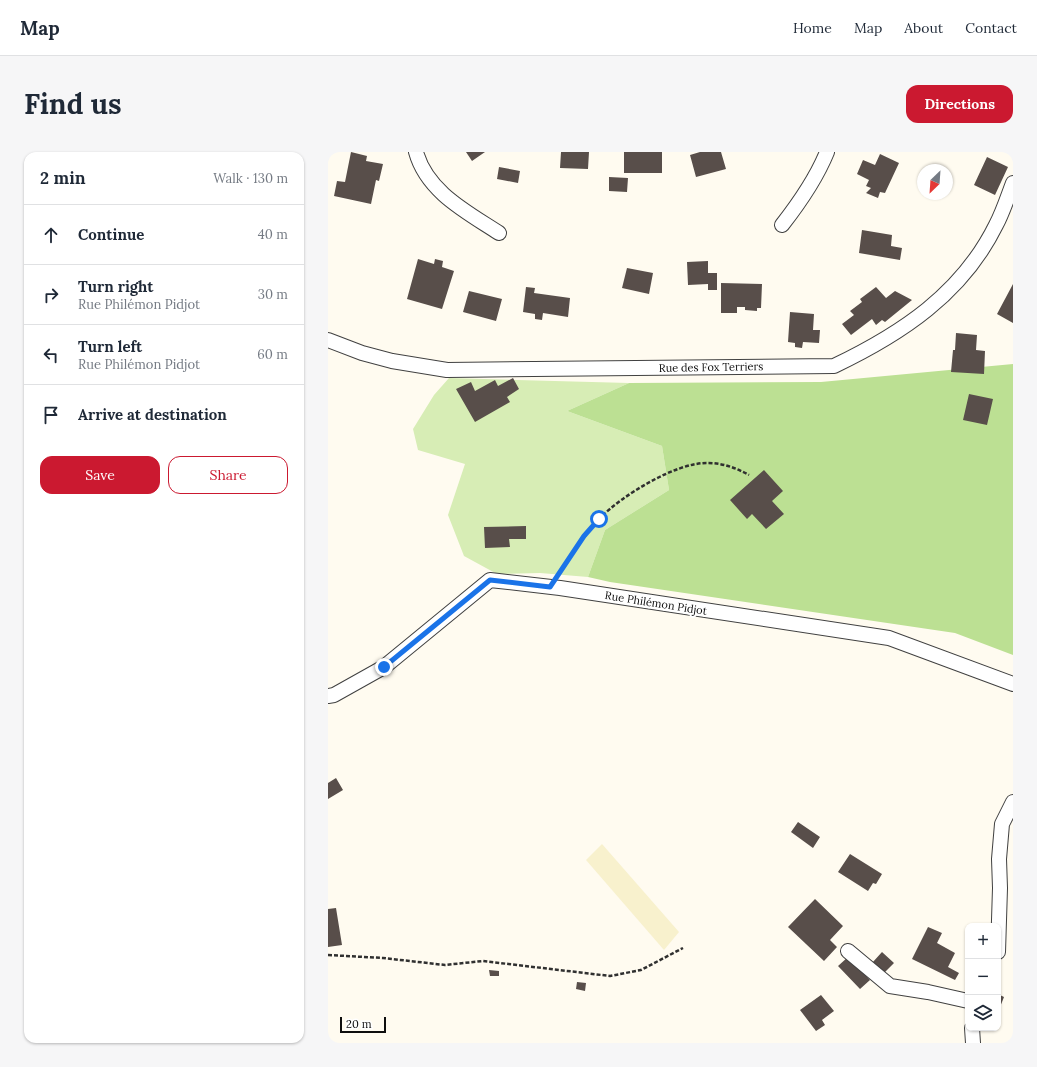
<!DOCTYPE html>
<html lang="en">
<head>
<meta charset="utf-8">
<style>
  body { margin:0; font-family:Lora,serif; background:#f6f6f7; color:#1f2937 }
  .controls { position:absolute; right:12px; bottom:12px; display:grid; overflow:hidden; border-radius:8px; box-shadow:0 1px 3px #0004 }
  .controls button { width:36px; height:36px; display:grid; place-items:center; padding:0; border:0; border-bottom:1px solid #e0e1e3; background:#fff; color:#1f2937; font:20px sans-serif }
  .compass { position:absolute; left:589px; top:12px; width:36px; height:36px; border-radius:50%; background:#fff; box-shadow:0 1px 3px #0004; rotate:205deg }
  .scale { position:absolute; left:12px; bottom:10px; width:46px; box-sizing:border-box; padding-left:4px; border:2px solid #0e0e0e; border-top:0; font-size:11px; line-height:14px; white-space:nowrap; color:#0e0e0e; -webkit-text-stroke:3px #fff; paint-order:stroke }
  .stop { position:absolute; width:12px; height:12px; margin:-9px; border:3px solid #1a73e8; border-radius:50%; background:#fff }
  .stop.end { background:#1a73e8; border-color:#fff; box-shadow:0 1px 4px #0008 }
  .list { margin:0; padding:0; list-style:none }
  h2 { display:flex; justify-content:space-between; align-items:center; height:52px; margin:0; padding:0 16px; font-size:17px }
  h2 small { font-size:13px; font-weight:400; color:#747a83 }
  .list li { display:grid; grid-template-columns:26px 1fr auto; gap:12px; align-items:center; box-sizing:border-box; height:60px; padding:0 16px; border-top:1px solid #e0e1e3 }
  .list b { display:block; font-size:15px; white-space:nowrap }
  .list p { margin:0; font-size:13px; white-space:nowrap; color:#747a83 }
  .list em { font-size:13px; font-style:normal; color:#747a83 }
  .actions { display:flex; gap:8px; padding:12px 16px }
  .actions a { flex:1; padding:9px 0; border:1px solid #cb1930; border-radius:12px; text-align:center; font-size:14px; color:#cb1930 }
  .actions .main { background:#cb1930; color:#fff }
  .icon { flex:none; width:22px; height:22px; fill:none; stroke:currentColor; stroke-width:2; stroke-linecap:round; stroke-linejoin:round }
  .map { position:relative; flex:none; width:685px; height:891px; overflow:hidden; border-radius:12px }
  header { display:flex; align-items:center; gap:24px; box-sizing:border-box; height:56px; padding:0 20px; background:#fff; border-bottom:1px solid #e0e1e3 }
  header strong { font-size:19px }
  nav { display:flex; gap:22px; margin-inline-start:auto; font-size:14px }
  .intro { display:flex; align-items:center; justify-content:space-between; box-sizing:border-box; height:96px; padding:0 24px }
  h1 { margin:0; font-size:28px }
  .button { padding:10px 18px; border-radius:12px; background:#cb1930; color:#fff; font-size:14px; font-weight:700 }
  main { display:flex; gap:24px; padding:0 24px }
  aside { flex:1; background:#fff; border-radius:12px; box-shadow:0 1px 3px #0004 }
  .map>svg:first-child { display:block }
</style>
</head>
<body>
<header>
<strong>Map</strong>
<nav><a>Home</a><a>Map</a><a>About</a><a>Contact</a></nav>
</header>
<div class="intro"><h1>Find us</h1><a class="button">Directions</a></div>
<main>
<aside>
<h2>2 min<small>Walk · 130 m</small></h2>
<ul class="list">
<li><svg class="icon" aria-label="ahead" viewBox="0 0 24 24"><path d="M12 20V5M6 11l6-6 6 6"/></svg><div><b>Continue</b></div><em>40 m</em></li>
<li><svg class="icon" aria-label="right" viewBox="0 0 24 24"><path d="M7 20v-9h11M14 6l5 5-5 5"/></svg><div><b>Turn right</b><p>Rue Philémon Pidjot</p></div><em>30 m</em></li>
<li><svg class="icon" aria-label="left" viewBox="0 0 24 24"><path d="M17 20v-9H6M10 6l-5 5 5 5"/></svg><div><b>Turn left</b><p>Rue Philémon Pidjot</p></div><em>60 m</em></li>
<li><svg class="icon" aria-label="arrive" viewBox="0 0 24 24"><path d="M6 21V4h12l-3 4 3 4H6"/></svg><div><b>Arrive at destination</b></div></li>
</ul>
<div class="actions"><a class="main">Save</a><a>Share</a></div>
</aside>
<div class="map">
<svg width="685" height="891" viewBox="0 0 685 891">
  <rect width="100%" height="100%" fill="#fffbf0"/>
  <!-- farmland -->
  <path fill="#f8f1cd" d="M274,692L351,780L336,798L258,708Z"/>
  <!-- green -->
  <path fill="#d7edb5" d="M121,226L301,231L239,259L334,294L341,338L277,378L260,425L212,421L169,422L136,404L120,363L137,312L90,298L85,277L106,243Z"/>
  <!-- forest -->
  <path fill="#bce093" d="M685,212V503L627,481L282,430L260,425L277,378L341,338L334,294L239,259L301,231L493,230Z"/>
  <!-- building -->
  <path fill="#584e4a" d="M23,0L39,4L38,9L55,12L51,29L48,28L43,52L6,44L9,29L17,30Z
    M138,0H157L144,9Z
    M233,0H261L260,17L232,16Z
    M296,0H334V21H296Z
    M372,0H393L398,17L368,25L362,3Z
    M552,2L571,11L557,41L552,40L550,46L538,41L543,36L538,34L541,28L529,22L535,8L547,13Z
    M659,5L680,15L667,43L646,33Z
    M171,15L192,19L190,31L169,27Z
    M281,25L300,26L299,40L281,39Z
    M534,78L564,83L563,94L574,96L572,108L531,101Z
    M90,107L106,112L107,107L115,109L114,115L126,119L114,157L79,147Z
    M380,109V121H389V138H380V132L360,133L359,110Z
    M299,116L325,121L321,142L294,136Z
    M393,131L434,132L433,156H429V159L417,158V155H409V161H393Z
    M685,132V171L669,162Z
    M198,135L207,136L206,141L242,146L240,165L215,161L214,168L207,167V162L195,160Z
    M548,135L558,146L567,139L584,148L557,170L554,168L548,173L544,167L523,183L514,172L526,163L522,159L534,150L532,147Z
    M141,139L174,147L168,169L135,160Z
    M462,160L486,162L485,178H492L491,191L475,190L474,196L467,195V191L460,190Z
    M628,181L649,183L648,198L657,199L656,222L623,220L625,198H627Z
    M185,226L191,237L179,245L182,250L147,270L128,237L143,230L147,239L167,228L170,234Z
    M641,242L665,247L659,273L635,268Z
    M436,318L455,339L444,349L456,362L438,377L424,362L419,367L402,348Z
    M198,374V387H181L182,395L157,396L156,375Z
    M8,626L15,638L0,647V631Z
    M470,670L492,685L485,696L463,680Z
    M522,702L554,722L548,732L545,731L540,739L510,720Z
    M487,747L515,774L502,788L509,795L496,809L460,775Z
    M8,756L14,793L0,795V757Z
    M600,775L614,781L609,791L627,801L620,815L631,821L627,828L584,807Z
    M554,800L566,811L555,822L544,811Z
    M520,805L542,828L532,837L510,814Z
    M161,818L171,819V824H162Z
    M249,830L258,831L257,839L248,837Z
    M670,842L676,845L670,860Z
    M493,843L506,859L494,868L497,873L488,879L472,858Z"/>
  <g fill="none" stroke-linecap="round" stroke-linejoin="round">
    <defs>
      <path id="street" d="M88,0C99,40 139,60 171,81
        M454,73C472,50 488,27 499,0
        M0,188L34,201L64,209L119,218L506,214C573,182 634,142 668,73C675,60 680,44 685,31
        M0,544L6,543L56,515L162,428L232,436L561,486L685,532
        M520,799L562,834L600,840L640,849
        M670,800L672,736L671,707L674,672L685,650
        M644,876L645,891"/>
    </defs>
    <!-- street casing -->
    <use href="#street" stroke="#414141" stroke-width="16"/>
    <!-- path -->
    <path stroke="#303030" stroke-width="2.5" stroke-dasharray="4 2" stroke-linecap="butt" d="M232,421C244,403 256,383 271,367C293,344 348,310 380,311C395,311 408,316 421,323
      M0,803L55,806L117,813L155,809L282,824L313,818L355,796"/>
    <!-- street -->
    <use href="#street" stroke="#fff" stroke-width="14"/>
  </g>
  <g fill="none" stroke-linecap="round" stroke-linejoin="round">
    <!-- route -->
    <path stroke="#1a73e8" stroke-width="5" d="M56,515L162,428L222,435L256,384L271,367"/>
  </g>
  <g text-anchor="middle" stroke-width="4" stroke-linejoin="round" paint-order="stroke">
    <!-- street labels -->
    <g font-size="11" fill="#0e0e0e" stroke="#fff">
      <text transform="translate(383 215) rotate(-1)" y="4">Rue des Fox Terriers</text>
      <text transform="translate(328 451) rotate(9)" y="4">Rue Philémon Pidjot</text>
    </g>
  </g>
</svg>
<div class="controls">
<button>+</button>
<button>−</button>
<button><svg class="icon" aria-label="layers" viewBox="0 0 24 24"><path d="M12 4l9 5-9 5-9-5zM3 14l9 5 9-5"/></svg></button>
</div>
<svg class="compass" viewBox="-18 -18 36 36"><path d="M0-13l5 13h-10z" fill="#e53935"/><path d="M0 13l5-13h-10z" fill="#747a83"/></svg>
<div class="scale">20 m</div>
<div class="stop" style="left:271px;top:367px"></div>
<div class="stop end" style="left:56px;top:515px"></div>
</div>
</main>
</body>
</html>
